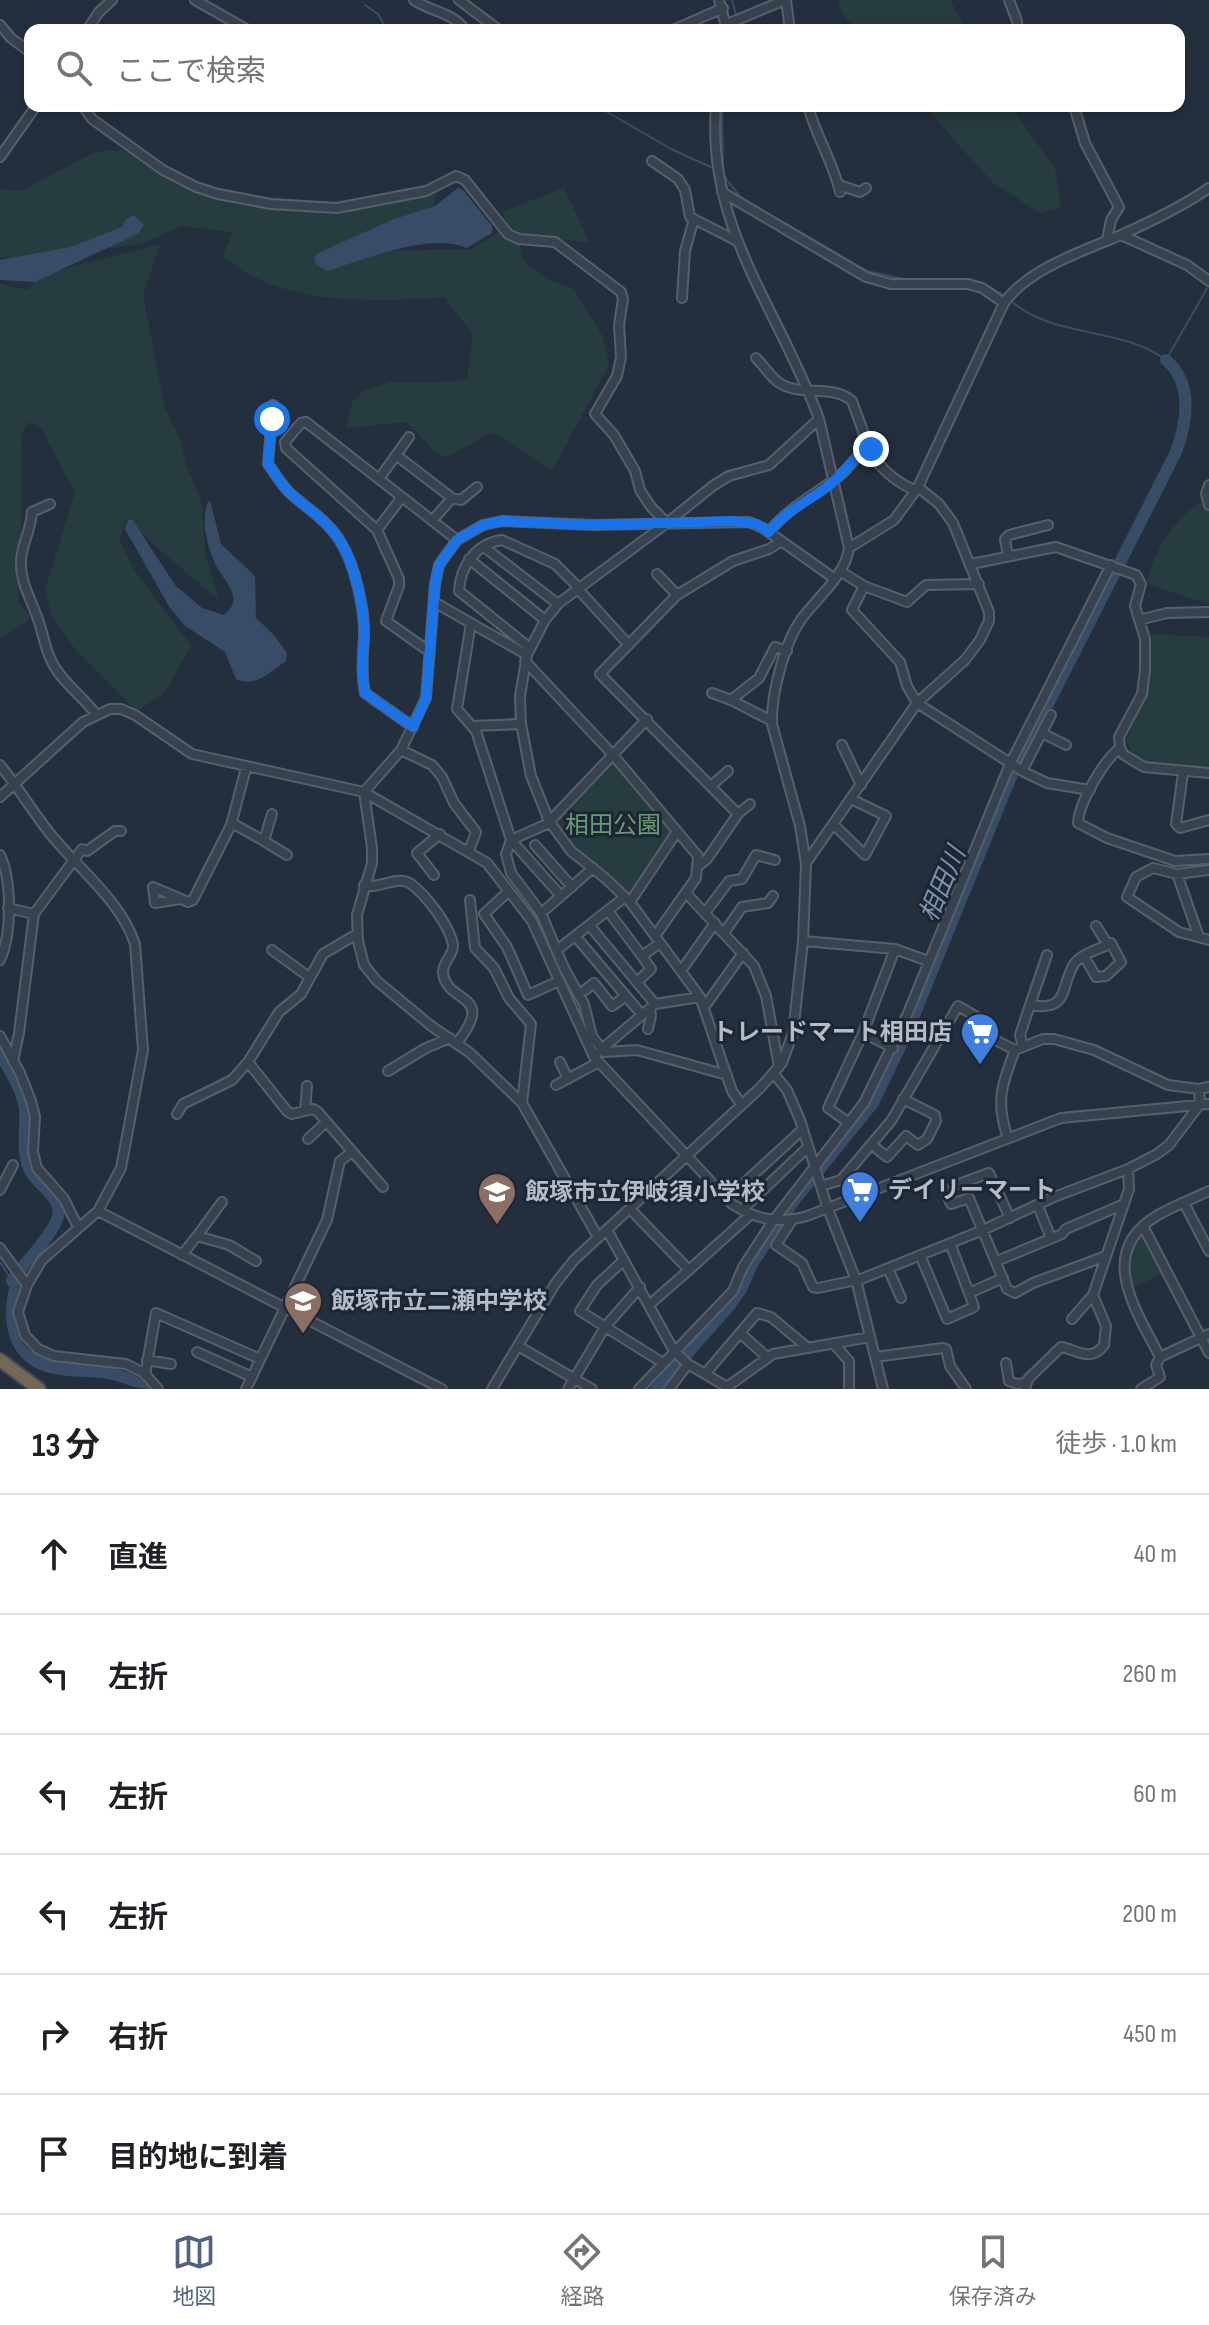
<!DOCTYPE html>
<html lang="ja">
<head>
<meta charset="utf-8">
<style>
  body { margin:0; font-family:"Sofia Sans Condensed","Noto Sans JP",sans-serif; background:#f2f2f2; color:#202124 }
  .stop { position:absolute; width:24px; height:24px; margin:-18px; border:6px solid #1a73e8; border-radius:50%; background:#fff }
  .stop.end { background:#1a73e8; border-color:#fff; box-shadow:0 2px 8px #0008 }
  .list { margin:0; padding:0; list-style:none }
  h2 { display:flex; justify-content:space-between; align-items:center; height:104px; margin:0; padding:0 32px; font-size:34px }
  h2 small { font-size:26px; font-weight:400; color:#757577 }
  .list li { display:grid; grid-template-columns:52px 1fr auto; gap:24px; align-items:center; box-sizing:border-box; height:120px; padding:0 32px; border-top:2px solid #e0e0e0 }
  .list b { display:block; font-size:30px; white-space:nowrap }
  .list em { font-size:26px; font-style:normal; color:#757577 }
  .icon { flex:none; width:44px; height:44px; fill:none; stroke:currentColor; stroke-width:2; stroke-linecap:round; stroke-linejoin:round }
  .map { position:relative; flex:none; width:1209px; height:1389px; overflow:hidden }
  .search { position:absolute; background:#fff; box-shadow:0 4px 12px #0003; left:24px; right:24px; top:24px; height:88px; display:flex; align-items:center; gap:20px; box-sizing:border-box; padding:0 28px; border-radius:16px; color:#757577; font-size:30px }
  .sheet { height:824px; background:#fff }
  nav { display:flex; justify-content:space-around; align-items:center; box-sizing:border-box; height:112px; border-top:2px solid #e0e0e0; background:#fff; font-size:22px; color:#757577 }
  nav a { display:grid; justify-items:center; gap:4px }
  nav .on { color:#506383 }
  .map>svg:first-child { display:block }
</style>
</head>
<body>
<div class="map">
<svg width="1209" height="1389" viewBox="0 0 1209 1389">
  <rect width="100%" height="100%" fill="#242f3e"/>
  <!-- green -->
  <path fill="#263c3f" d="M838,0H950L966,30H857L845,17Z
    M924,106H1010L1055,168L1061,207L1040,213L992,182Z
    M122,150L228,200L267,208L437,194L433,206L329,252L471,249L506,228L503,211L564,188L590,243L517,234L524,262L547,279L574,289L603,337L609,365L552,471L493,432L447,457L436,453L406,422L346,428L352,402L363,391L390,382L424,383L467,380L473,334L444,297C374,302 279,307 223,256L232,232L182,226L140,244L21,259L0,258V189L21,191L94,152Z
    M160,244L143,295L165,408L182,443L186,465L202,504L205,553L219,601L126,520L119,539L134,570L191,645L165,693L137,711L77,652L52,616L45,590L75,493L41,428L35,423H27L21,437L22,512L18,600L29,615L27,621L0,639V284L28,290L39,275Z
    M1209,498V604L1146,583C1157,546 1174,517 1209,498Z
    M1151,634L1209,637V768L1148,763L1133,755L1126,739C1146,701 1152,677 1151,634Z
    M610,761H614L673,832L630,895L570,846L555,824L558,815Z
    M1141,1232H1144L1165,1272L1131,1289L1130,1257Z"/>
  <!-- water -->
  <path fill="#394c67" d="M458,188L463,190L492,226V233L467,248C432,232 364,259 328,271L316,264L314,258L318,253L394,219L435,206Z
    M134,215L144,225L139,233L35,282L0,280V260L70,247L122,227L125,220Z
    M210,500L221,544L255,576L256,618L274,635L287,653L286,661C270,672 256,688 236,679L225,652L184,625L170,608L125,529L128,520L132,519L175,585L202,608L224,615C247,596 221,580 214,561C207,546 199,513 210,500Z
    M14,1274L20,1283C18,1295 13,1307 15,1320C23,1389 120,1344 150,1389C132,1389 120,1380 102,1378C82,1376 59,1378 40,1370C2,1354 0,1307 14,1274Z"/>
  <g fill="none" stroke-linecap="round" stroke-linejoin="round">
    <!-- stream -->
    <path stroke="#394c67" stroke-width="2" d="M732,0L737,18
      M365,5L378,14L387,30
      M597,106L671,149L713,168
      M723,170L722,115L724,106
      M724,176L741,198L867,271L903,279L971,280L985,284L1006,297
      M1011,301C1055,339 1120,326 1166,360L1209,285
      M0,1262L12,1281"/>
    <!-- river -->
    <path stroke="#394c67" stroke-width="12" d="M0,1053C9,1070 23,1090 25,1110C26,1130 21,1152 30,1171C38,1185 63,1199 58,1216C53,1236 25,1261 12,1281
      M656,1389L730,1305L741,1289L752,1264L793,1202L873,1103L908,1030L1010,779L1176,452C1187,422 1194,384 1166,360"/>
    <defs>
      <path id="minor" d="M195,0L248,30
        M414,0C431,12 453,12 465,30
        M459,0L499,30
        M719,0L727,30
        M786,0L790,30
        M1009,0L1017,21L1018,30
        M727,24L785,0
        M0,25L11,38L30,52
        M87,30L99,12L112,0
        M673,30L723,8
        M83,106L92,119L163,170L196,187L218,194L271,204L337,208L426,191L456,176L465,180L508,234L519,239L555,242L621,292L623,299L619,325L621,357L617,376L595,414L614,435L635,471L640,490L651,507L667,523
        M716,106C706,228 780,311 819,419L769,465L729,476L714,485L667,523L559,603L545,620L527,655L520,696L521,724L531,776L549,821L571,851L605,878L630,902L700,997L732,1091L741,1104
        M808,106C816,136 833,162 840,192
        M1074,106L1085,143L1119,207L1111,220L1107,240
        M0,157L36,106
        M652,161L678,179L685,190L690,217L737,241
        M839,185L860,192L866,188
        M722,192L866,277L891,284H968L982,288L1004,303
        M1121,235L1187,265L1209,281
        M682,298L685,251L694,219
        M756,358C763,365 770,376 778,382C800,398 832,383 852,401C869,445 870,470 916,491
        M273,405L268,464C275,473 282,486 291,494C308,509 328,521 340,541C355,564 365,610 364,637C363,657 361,673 365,693L413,727
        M396,455L452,498
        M379,479L409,437
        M1209,485L1206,494L1209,505
        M50,504L32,512C31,530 22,544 21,560C20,581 29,595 36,614C44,633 45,655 58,672C69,687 84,699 96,714
        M432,521L452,498L461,500L477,487
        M377,530L402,497
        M769,532C787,509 815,494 838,477C850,468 856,454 870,447
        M484,547L558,604
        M849,548L894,520L916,490
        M1008,556L1005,539L1009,535L1048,525
        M469,559L545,620
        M971,564L1056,547L1136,575L1141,584L1135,606L1145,639V670L1142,694L1119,737L1120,748L1124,755L1144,767L1209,773
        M840,571L864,586L907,602L926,585L979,584
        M657,574L677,595L600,674L738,814L707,859L698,866
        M864,586L852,610L900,662L907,686L917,703L1024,772L1047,783L1090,790
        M578,589L628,644
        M677,595L733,561L769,549L782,541
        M434,602L527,655
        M1139,620L1167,613L1209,612
        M471,623L457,709L476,731L511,840L561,896L546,909
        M530,648L459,591C460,567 476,543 502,540L555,564L579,588
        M430,652L386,621L399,586V579L377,530L286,448L285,442L301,423L306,422L457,540
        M525,661L613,755L698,856L696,878L655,936
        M712,693L731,700L772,721
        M731,700L759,678L775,647L787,651
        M647,719L547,824L511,840L506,854L511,873L541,913L564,968L584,1004L592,1036L604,1052L637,1050L727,1075
        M473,726L521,724
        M1042,733L1066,745
        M842,745L861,785
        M1120,748C1103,761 1079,803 1078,823L1107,838L1175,861L1209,859
        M401,750L432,765L442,777L454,803L476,832L469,851
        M0,765C17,786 31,809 48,831C76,867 120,899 135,944L143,1050L121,1168L98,1211L42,1260L27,1285L18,1312L25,1335L38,1349L54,1356L126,1364L144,1373L158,1389
        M1022,771L1051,715
        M1183,773L1176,824L1180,828L1209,820
        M711,786L728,771
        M0,797L83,722L110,709H121L135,715L192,754L364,792L487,863L532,921L594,1057L732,1204C757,1220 779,1224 807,1216L1061,1118L1209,1104
        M738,814L750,804
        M232,823L264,841L272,814
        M833,824L865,855L886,816L851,799
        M264,841L287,855
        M535,845L572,887
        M0,855C12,880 12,934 0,960
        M806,863L917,703L965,660L980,640L989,621V612L953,523L939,504L918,487L1004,303C1028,269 1083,251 1121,235C1150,222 1183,206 1209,188
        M1209,870L1177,874L1153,868L1136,877L1127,897L1179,932L1209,940
        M1177,874L1199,937
        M434,875L417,853L440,834
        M364,885C379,890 398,874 411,884C426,895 450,926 453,945C454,955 442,962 443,973C447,1005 497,992 457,1043
        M509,891L484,914L507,947L528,995L559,981
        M686,893L754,966L766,996L779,1067
        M561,896L593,868
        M180,899L155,903L153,887L188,902L193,900L231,825L246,768
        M470,900L475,948L494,968L509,998L531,1024L522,1103
        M630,902L676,833
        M8,908L34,914
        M608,911L642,956L660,943
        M705,913L729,881L742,879L756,855L775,860
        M590,926L655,1004
        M1096,926L1108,945
        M724,933L742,907L768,903L773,896
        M357,934L323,954L301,994L279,1012L248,1062L287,1111L292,1114L313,1109L318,1112L383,1187
        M576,937L642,1015
        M803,941L895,949L928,961
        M272,950L309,977
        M557,950L625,897
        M681,971L715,923
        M637,982L651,969L642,956
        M585,990L594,983L612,1006L626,996
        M1030,1005L1047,955
        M705,1006L743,953
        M648,1029L651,1016L650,1008
        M863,1033L893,1048
        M0,1036L20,1073L31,1101L35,1117L33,1152L37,1168L64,1199L78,1227
        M1023,1047L1020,1035L1030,1005C1070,1012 1060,987 1074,964C1080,955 1098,949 1108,945L1111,943L1121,962L1106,976L1096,977L1084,956
        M597,1053L655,1004L700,997
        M13,1061L19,1033L34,914L82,849L87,851L115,831H121
        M560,1062L568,1079
        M388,1071L426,1048L450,1038
        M774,1074L787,1090L800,1120L828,1209L856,1280L883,1389
        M556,1085L599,1062
        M305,1111L307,1086
        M177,1114L183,1104L232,1080L248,1062
        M849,1123L828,1108L863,1033L895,949
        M1008,1138C995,1102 1002,1084 1015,1050L1043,1039H1054L1094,1050L1168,1085L1199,1089L1209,1087
        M308,1139L326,1122
        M872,1145L887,1157L906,1136L918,1145L927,1139L936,1121L935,1115L903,1099
        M959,1184L989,1173L1010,1218
        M821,1186L841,1180L891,1121L958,1006L977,1017L985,1030L997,1041L1015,1050
        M944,1189L951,1204L969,1198L1007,1289L1015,1293L1033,1283L1106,1256
        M0,1190L13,1165
        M727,1199L803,1129
        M1184,1203L1209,1251
        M1038,1206L1051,1238
        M630,1209L689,1270L750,1215
        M742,1210L808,1147
        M98,1211L442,1389
        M792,1220L776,1245L802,1263L813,1287L818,1288L856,1280
        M1143,1226L1209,1353
        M607,1230L674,1351L688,1364L727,1387L773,1354L870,1337
        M197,1236L222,1202
        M598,1237L522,1103L470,1053L430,1025L377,981L364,965L358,941L357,915L372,863V848L364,792L401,750L426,698L435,584L439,565L457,540L483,525L502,521L593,525L749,522L763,528L835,579
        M950,1243L969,1293
        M0,1248L27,1285
        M182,1255L197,1236L229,1245L256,1261
        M920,1255L947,1319L974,1307L969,1293L1003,1278
        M624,1260L597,1285L580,1311L663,1363
        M997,1261L1062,1234L1066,1229L1124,1204
        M888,1268L901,1298
        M856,1281L983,1230L1054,1197L1128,1169L1157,1154L1169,1145L1200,1104L1199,1089
        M649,1305L689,1270
        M1072,1319L1093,1295
        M740,1333L767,1357
        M833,1343L849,1361V1389
        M518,1346L592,1389
        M197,1352L252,1377
        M875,1357L943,1348L946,1349L950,1366L966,1389
        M1160,1357L1209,1334
        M147,1360L171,1364
        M1006,1363L1009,1381L1017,1384L1026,1383
        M705,1374L757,1313L771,1317L808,1348
        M145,1375L156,1313L260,1359
        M246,1389L327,1220L340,1161L352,1152
        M492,1389L555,1284L574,1260L760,1088L782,1063L793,1033L803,941L806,864L800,826L772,724C771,695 784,645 800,621C816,598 845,577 849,548L819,419
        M568,1389L605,1327L640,1287
        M639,1389L733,1291L743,1267L773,1221L864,1103L908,1013L1010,764L1111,565
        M669,1389L688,1364
        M1025,1389L1028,1379L1061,1347C1078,1350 1091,1363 1104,1345L1106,1326L1093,1295L1129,1189L1128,1169
        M1141,1389L1160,1377L1156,1365L1160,1357C1136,1310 1095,1252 1158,1215C1174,1206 1192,1199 1209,1191"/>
      <path id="highway" d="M0,1360L39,1389"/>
    </defs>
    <!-- minor casing -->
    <use href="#minor" stroke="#565f6c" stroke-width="12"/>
    <!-- highway casing -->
    <use href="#highway" stroke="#434c59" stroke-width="16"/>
    <!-- minor -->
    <use href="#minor" stroke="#38414e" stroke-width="8"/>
    <!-- highway -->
    <use href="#highway" stroke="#746855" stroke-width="12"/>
  </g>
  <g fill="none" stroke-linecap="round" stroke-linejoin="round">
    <!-- route -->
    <path stroke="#1a73e8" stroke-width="10" d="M272,419L268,464C275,473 282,486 291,494C308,509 328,521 340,541C355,564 365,609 364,637C363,657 361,673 365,693L413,727L426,698L435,584L439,565L457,540L483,525L502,521L593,525L733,521L757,524L769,532C789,506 823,496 843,472C852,463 860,450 871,449"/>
  </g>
  <!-- icons -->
  <defs>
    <symbol id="supermarket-pin" viewBox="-11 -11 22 30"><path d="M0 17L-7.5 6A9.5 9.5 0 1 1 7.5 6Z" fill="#3f7fe0" stroke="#1d2633"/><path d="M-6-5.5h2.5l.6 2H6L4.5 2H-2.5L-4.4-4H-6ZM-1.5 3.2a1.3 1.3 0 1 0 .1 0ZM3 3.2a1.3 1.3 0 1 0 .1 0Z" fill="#fff"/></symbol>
    <symbol id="school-pin" viewBox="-11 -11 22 30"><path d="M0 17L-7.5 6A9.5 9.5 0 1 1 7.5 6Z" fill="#8d6e63" stroke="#1d2633"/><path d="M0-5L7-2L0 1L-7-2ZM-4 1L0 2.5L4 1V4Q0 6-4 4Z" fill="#fff"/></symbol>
  </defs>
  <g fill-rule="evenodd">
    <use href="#supermarket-pin" x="958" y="1010" width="44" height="60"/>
    <use href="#supermarket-pin" x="838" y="1168" width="44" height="60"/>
    <use href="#school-pin" x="475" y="1170" width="44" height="60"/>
    <use href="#school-pin" x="281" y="1279" width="44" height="60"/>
  </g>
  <g text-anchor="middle" stroke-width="6" stroke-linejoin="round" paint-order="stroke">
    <!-- park labels -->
    <g font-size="24" fill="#6b9a76" stroke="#1d2633">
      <text x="613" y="833">相田公園</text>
    </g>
    <!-- poi labels -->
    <g font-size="24" font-weight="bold" fill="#b4bcc9" stroke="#1d2633" text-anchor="start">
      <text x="952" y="1040" text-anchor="end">トレードマート相田店</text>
      <text x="888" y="1198">デイリーマート</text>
      <text x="525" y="1200">飯塚市立伊岐須小学校</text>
      <text x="331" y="1309">飯塚市立二瀬中学校</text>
    </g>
    <!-- water labels -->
    <g font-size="26" font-style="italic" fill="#7c92b1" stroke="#1d2633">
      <text transform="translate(942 884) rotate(-67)" y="9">相田川</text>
    </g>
  </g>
</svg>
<div class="stop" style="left:272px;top:419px"></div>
<div class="stop end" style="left:871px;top:449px"></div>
<div class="search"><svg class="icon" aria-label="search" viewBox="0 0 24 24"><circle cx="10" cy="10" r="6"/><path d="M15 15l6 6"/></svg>ここで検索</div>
</div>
<section class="sheet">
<h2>13 分<small>徒歩 · 1.0 km</small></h2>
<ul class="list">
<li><svg class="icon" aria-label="ahead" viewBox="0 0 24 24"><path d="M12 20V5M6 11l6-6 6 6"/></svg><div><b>直進</b></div><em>40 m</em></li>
<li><svg class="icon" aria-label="left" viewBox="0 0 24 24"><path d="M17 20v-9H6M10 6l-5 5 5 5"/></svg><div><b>左折</b></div><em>260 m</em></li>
<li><svg class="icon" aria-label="left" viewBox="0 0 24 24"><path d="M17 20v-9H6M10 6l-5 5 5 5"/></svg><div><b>左折</b></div><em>60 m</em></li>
<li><svg class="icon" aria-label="left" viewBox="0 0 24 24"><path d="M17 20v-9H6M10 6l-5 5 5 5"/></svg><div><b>左折</b></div><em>200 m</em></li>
<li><svg class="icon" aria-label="right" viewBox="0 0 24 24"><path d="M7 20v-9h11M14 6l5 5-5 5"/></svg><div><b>右折</b></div><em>450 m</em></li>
<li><svg class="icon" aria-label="arrive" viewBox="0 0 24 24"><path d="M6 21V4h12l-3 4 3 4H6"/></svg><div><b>目的地に到着</b></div></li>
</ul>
</section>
<nav>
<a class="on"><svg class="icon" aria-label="map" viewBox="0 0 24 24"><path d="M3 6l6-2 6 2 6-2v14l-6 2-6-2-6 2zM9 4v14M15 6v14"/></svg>地図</a>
<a><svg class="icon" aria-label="directions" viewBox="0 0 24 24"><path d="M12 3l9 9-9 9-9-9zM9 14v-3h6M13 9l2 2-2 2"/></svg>経路</a>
<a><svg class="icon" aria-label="saved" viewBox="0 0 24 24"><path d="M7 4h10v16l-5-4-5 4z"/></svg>保存済み</a>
</nav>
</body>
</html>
